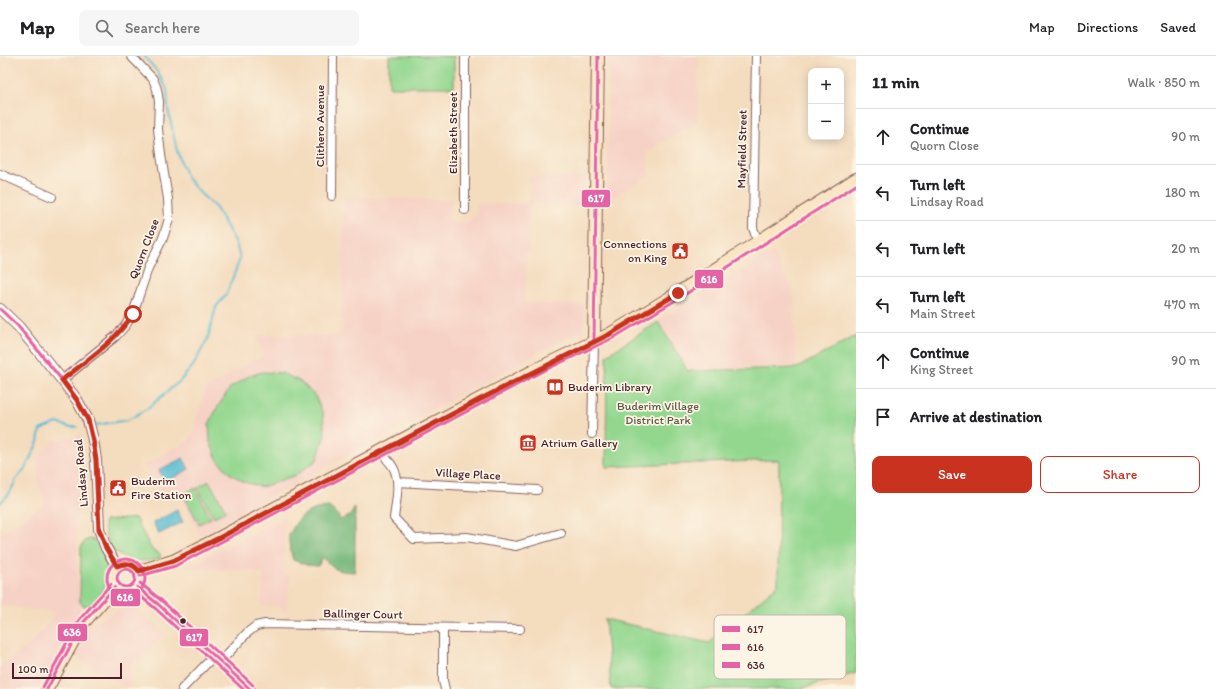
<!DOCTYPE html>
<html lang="en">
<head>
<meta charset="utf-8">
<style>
  body { margin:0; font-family:Itim,sans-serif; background:#f6f6f6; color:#202124 }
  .controls { position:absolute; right:12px; top:12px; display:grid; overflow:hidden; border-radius:8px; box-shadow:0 2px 10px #0003 }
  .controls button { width:36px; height:36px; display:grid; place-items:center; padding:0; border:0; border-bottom:1px solid #e0e0e0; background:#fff; color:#202124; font:20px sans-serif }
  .scale { position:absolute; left:12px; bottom:10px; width:110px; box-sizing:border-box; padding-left:4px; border:2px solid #4a1f2b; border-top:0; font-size:11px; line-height:14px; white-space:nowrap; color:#4a1f2b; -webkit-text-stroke:3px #fcf5e5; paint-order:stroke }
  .stop { position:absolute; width:12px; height:12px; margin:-9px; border:3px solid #c8321e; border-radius:50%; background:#fff }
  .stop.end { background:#c8321e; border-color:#fff; box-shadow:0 1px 4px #0008 }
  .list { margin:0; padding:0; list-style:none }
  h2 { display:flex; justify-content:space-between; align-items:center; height:52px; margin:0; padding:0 16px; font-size:17px }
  h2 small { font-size:13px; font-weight:400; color:#757577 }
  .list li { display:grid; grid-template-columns:26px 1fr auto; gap:12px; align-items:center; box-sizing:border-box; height:56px; padding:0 16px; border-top:1px solid #e0e0e0 }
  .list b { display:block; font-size:15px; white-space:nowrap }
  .list p { margin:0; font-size:13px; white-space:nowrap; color:#757577 }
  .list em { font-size:13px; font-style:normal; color:#757577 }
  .actions { display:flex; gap:8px; padding:12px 16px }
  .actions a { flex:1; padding:9px 0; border:1px solid #c8321e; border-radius:8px; text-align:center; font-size:14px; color:#c8321e }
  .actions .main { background:#c8321e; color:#fff }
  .icon { flex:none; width:22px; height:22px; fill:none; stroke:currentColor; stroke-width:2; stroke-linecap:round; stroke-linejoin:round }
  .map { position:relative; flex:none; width:856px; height:633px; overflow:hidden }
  header { display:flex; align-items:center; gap:24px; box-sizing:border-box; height:56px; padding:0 20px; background:#fff; border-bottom:1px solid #e0e0e0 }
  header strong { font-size:19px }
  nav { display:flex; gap:22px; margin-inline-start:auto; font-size:14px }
  .search { width:280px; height:36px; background:#f6f6f6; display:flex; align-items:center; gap:10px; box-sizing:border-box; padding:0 14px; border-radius:8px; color:#757577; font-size:15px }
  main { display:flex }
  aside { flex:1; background:#fff }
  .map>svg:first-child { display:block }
</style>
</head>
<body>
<header>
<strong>Map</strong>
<div class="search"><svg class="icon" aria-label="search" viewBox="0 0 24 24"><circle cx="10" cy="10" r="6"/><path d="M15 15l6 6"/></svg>Search here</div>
<nav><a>Map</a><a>Directions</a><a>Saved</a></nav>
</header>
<main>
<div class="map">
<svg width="856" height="633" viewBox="0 0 856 633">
  <rect width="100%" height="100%" fill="#fcf5e5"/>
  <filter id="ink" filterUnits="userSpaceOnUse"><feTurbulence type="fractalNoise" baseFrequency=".025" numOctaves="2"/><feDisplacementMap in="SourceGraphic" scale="8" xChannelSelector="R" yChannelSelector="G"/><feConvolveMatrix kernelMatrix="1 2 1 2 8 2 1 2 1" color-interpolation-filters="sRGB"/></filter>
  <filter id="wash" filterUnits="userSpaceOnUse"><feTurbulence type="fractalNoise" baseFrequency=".012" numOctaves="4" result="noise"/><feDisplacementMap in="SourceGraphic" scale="16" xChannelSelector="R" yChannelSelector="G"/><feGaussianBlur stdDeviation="0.9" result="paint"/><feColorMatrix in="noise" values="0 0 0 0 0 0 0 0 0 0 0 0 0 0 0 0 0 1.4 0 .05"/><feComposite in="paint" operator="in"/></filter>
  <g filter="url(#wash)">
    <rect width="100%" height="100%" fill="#f4dcbe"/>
    <!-- built -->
    <path fill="#f6d1c5" d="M609,0H698L697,65L646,97L649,120L607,144Z
      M530,121H585L584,149L529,148L525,247L584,249V274L538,297L200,479L175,430L161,437L144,410L190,384L206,332L264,299L255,279H342L344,142L453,144L450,152L449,160L455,167H466L476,159L477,148H529Z
      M773,195L793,236L796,310L689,313L658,265Z
      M82,378L76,477L80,556L37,633H0V610L30,588L57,556L0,550V479L45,448L38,427V400L53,385Z
      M285,461L284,519H290L286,556L280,551L271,550L262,551L263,517L239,514L189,513L187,511Z
      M132,551L139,554L164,578L137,606L130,608V633L76,602L94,569L98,565L125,552Z"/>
    <!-- green -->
    <path fill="#93d78f" stroke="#6e7b5d" d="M389,0H454V31H389Z
      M658,266L688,315L797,312L856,280V617L798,633H611L605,563L709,587L778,529L779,404L606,411L607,299Z
      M262,316L282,317L301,326L315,340L323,358L325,378L317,404L296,419L262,431L244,426L229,417L217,403L210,386L209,368L217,352L230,332L249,320Z
      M209,425L226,455L214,461L197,432Z
      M195,432L211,462L199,468L183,438Z
      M135,462L152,494L160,498V503C129,509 105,500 104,465Z
      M91,483L99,486L107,504V516L105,532L91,550H83L80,546L81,491L86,484Z"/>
    <!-- forest -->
    <path fill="#76b87a" stroke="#606c52" d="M329,451L338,459L340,464L350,460L355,451V516C338,515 334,515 323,501L318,510L307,509L293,504C291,496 288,487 289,479C290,476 293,473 294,470C302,457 314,452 329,451Z"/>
    <!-- water -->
    <path fill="#54bcd2" stroke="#4f6e7e" d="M183,402L189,413L165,426L159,414Z
      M177,454L183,466L159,478L153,467Z"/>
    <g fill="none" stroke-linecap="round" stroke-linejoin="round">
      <!-- stream -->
      <path stroke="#54bcd2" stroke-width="2" d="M96,369L128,364L148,352L180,325L193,310L208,282L216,251L226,239L240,203L236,187L216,152L201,138L187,122L177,95L168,53L167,33L156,14L144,0
        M0,447L9,438L16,424L26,411L38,386L40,374L57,367L69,371H77"/>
    </g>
  </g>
  <g filter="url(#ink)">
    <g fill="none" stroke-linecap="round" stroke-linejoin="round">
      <defs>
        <path id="minor" d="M756,0L753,172L758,186
          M0,118L52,141
          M332,140L333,0
          M465,154V0
          M62,324L116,280L125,270L133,258L148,212L163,182L169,163L168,143L161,99L158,73L159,46L157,33L153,23L131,0
          M592,378L594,285
          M381,395C384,401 390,406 393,411C401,425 396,446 394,462L414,483L467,481L516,490L561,477
          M398,426L537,434
          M443,572V625L445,633
          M220,606L247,577L256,570L265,568L520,573
          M182,633L214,600"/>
        <path id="tertiary" d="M0,253L18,270L62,324L77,344L88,364L93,384L96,404L99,473L106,492L117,510
          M137,531L159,549L250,633"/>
        <path id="secondary" d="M594,285L598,0
          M112 522a14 14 0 1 1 28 0a14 14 0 1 1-28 0Z
          M139,515L173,505L219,482L426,371L539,312L610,278L678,237L856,123
          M47,633L83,567L115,531"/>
      </defs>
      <!-- minor casing -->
      <use href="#minor" stroke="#86615e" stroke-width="10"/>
      <!-- tertiary casing -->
      <use href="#tertiary" stroke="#86615e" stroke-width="12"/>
      <!-- secondary casing -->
      <use href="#secondary" stroke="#86615e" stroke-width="14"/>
      <!-- minor -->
      <use href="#minor" stroke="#fff" stroke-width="8"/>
      <!-- tertiary -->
      <use href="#tertiary" stroke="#fff" stroke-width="10"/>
      <!-- secondary -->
      <use href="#secondary" stroke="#fbe6c4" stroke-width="12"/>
      <defs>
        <path id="bus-1" d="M0,253L18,270L62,324L77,344L88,364L96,404L99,473L106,492L117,510
          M594,285L598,0
          M139,515L173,505L219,482L426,371L594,285
          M137,531L159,549L250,633
          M47,633L83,567L115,531"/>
        <path id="bus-2" d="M107 522a19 19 0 1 1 38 0a19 19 0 1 1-38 0Z
          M140,520L175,510L221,486L541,316L613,282L681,241L856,129
          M134,535L156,553L243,633"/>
        <path id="bus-3" d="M117 522a9 9 0 1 1 18 0a9 9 0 1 1-18 0Z
          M140,527L162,545L253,629
          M43,631L79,564L111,528"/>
      </defs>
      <!-- bus-1 casing -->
      <use href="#bus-1" stroke="#fcf5e5" stroke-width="6"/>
      <!-- bus-2 casing -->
      <use href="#bus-2" stroke="#fcf5e5" stroke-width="6"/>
      <!-- bus-3 casing -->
      <use href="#bus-3" stroke="#fcf5e5" stroke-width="6"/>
      <!-- bus-1 -->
      <use href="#bus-1" stroke="#e463a4" stroke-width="3"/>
      <!-- bus-2 -->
      <use href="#bus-2" stroke="#e463a4" stroke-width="3"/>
      <!-- bus-3 -->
      <use href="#bus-3" stroke="#e463a4" stroke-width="3"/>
    </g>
  </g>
  <g fill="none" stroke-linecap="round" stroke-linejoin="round" filter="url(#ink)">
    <!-- route -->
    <path stroke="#c8321e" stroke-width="5" d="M133,258C115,286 87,304 62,324L77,344L88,364L93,384L96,404L99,473L106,492L117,510C126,506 133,507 139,515L173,505L219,482L479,344L610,278L678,237"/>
  </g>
  <!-- icons -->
  <defs>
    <symbol id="civic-square" viewBox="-11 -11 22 22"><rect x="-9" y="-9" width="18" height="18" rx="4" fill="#c8321e" stroke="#fcf5e5"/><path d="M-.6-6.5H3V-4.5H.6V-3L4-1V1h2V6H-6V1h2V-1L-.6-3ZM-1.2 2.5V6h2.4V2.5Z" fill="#fff"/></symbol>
    <symbol id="library-square" viewBox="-11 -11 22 22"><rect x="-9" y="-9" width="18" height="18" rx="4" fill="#c8321e" stroke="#fcf5e5"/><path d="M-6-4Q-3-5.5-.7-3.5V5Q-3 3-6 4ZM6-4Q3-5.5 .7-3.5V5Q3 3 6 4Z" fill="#fff"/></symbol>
    <symbol id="museum-square" viewBox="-11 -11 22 22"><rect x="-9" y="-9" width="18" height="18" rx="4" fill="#c8321e" stroke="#fcf5e5"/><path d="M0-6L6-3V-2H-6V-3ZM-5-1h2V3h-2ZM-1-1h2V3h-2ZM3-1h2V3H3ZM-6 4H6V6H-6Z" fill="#fff"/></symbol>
  </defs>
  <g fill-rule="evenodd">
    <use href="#civic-square" x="670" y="185" width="20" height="20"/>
    <use href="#library-square" x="545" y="321" width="20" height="20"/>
    <use href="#museum-square" x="518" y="377" width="20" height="20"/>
    <use href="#civic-square" x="108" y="422" width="20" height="20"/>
  </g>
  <!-- markers -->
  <circle fill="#4a1f2b" stroke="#fcf5e5" stroke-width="1.5" cx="183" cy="565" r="3.5"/>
  <g text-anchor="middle" stroke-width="3.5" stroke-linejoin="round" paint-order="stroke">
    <!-- street labels -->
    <g font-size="12" fill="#4a1f2b" stroke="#fcf5e5">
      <text transform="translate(320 70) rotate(-90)" y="4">Clithero Avenue</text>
      <text transform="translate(453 77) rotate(-90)" y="4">Elizabeth Street</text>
      <text transform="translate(742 93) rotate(-89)" y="4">Mayfield Street</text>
      <text transform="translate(144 193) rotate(-69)" y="4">Quorn Close</text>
      <text transform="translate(81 417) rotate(-95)" y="4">Lindsay Road</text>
      <text transform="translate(468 418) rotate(3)" y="4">Village Place</text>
      <text transform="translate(363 558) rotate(1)" y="4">Ballinger Court</text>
    </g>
    <!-- poi labels -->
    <g font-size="12" fill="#4a1f2b" stroke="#fcf5e5" text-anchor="start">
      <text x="667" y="192" text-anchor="end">Connections<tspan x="667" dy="14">on King</tspan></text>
      <text x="568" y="335">Buderim Library</text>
      <text x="541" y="391">Atrium Gallery</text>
      <text x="131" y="429">Buderim<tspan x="131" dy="14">Fire Station</tspan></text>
    </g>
    <!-- park labels -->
    <g font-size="12" fill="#605649" stroke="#fcf5e5">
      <text x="658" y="354">Buderim Village<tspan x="658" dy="14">District Park</tspan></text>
    </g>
  </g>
  <!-- legend -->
  <rect x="714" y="559" width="132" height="64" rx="6" fill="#fcf5e5" stroke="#c7b5ad" stroke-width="1"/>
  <rect x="722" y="570" width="18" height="6" fill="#e463a4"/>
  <rect x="722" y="588" width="18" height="6" fill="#e463a4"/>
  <rect x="722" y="606" width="18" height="6" fill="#e463a4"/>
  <g font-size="11" fill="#4a1f2b">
    <text x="747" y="577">617</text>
    <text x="747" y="595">616</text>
    <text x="747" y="613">636</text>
  </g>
  <g stroke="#fcf5e5" stroke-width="1.5">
    <rect x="581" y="133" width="30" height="19" rx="4" fill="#e463a4"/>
    <rect x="694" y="213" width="30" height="20" rx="4" fill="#e463a4"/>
    <rect x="110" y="532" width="31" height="19" rx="4" fill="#e463a4"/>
    <rect x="57" y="567" width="31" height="19" rx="4" fill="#e463a4"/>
    <rect x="179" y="572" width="30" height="19" rx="4" fill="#e463a4"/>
  </g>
  <g font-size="11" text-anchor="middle" font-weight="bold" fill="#fff">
    <text x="596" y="146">617</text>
    <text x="709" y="227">616</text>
    <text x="125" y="545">616</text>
    <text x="72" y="580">636</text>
    <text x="194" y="585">617</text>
  </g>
</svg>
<div class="controls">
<button>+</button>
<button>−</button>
</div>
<div class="scale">100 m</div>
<div class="stop" style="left:133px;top:258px"></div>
<div class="stop end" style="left:678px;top:237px"></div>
</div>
<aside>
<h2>11 min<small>Walk · 850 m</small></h2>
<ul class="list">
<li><svg class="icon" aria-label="ahead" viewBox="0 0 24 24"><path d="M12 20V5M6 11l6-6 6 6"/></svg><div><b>Continue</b><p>Quorn Close</p></div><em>90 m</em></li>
<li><svg class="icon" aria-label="left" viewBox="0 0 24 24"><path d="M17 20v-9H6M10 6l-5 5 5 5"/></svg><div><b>Turn left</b><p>Lindsay Road</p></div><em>180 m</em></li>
<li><svg class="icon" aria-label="left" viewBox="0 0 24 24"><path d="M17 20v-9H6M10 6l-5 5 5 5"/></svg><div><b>Turn left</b></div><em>20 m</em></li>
<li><svg class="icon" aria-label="left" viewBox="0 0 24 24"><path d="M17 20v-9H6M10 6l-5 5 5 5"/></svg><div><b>Turn left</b><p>Main Street</p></div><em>470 m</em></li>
<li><svg class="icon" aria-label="ahead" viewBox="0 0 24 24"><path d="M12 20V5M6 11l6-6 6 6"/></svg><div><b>Continue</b><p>King Street</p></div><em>90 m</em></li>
<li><svg class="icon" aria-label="arrive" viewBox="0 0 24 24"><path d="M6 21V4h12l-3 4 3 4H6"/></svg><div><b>Arrive at destination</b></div></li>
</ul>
<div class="actions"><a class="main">Save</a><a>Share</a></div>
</aside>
</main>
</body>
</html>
